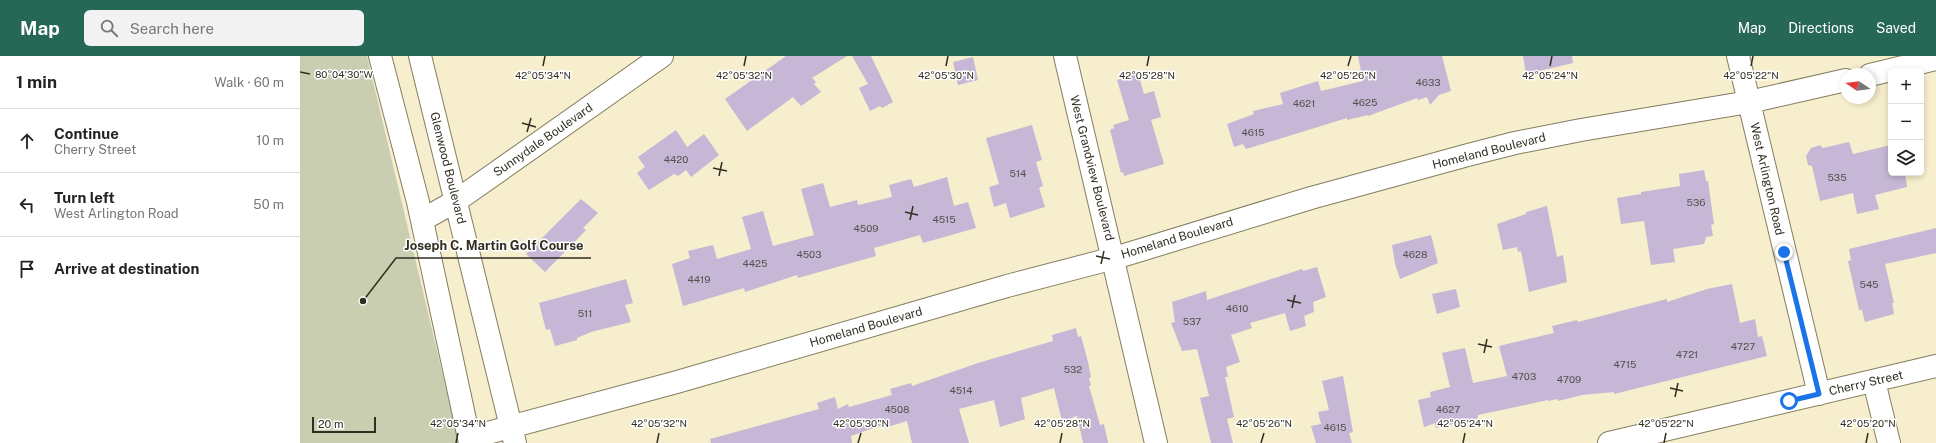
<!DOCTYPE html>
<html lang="en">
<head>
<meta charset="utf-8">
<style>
  body { margin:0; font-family:"Public Sans",sans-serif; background:#f2f2f2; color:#222 }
  .controls { position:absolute; right:12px; top:12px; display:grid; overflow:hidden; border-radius:6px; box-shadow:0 2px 6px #0003 }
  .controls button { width:36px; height:36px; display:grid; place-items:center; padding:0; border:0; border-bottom:1px solid #e0e0e0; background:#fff; color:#222; font:20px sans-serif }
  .compass { position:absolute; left:1540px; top:12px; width:36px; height:36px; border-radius:50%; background:#fff; box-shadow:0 2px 6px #0003; rotate:283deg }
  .scale { position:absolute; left:12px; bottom:10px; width:64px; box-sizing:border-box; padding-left:4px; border:2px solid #312e22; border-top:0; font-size:11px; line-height:14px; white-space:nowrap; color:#312e22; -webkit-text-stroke:3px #fff; paint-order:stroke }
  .stop { position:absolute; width:12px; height:12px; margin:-9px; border:3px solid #1a73e8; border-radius:50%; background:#fff }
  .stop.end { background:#1a73e8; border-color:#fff; box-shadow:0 1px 4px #0008 }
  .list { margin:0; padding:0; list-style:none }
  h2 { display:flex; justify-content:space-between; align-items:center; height:52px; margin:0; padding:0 16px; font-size:17px }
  h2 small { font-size:13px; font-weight:400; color:#767676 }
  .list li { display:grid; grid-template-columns:26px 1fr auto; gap:12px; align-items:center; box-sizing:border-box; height:64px; padding:0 16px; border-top:1px solid #e0e0e0 }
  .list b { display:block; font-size:15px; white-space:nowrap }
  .list p { margin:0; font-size:13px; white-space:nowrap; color:#767676 }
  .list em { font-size:13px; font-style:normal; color:#767676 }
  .icon { flex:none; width:22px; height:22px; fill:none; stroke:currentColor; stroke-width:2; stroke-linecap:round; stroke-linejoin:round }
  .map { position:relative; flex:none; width:1636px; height:387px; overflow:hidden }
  header { display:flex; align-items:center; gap:24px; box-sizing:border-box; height:56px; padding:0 20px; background:#266756; color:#fff }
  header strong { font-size:19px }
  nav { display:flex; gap:22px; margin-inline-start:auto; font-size:14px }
  .search { width:280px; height:36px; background:#f2f2f2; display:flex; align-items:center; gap:10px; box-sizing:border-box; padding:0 14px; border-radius:6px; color:#767676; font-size:15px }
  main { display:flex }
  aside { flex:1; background:#fff }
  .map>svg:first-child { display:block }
</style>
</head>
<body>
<header>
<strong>Map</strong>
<div class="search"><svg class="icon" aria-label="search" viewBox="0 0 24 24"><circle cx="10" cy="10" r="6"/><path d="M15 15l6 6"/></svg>Search here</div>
<nav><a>Map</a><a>Directions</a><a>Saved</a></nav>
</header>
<main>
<aside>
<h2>1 min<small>Walk · 60 m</small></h2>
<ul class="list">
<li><svg class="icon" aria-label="ahead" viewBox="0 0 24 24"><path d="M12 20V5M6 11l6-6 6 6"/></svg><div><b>Continue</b><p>Cherry Street</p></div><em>10 m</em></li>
<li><svg class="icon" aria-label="left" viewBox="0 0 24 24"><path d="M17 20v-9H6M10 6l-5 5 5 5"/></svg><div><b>Turn left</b><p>West Arlington Road</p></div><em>50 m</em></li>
<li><svg class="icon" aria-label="arrive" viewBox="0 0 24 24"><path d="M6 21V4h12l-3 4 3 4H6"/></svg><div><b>Arrive at destination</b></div></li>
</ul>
</aside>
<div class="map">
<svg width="1636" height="387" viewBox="0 0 1636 387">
  <rect width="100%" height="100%" fill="#f6eecd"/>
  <!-- green -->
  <path fill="#caceb0" d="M0,0H67L159,387H0Z"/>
  <!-- building -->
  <path fill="#c5b7d5" d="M486,0H547L512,22L516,26L514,28L521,36L501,50L493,41L447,75L425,43Z
    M552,0H571L593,46L582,52L580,50L570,55L559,32L568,28Z
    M1058,0H1142L1151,35L1139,39L1130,49L1127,41L1118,44L1117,42L1068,60V59L1047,64V62L946,93L943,88L934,91L927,68L954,58L953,55L983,48L980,37L1018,25L1021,35L1063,25Z
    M1223,0H1272L1273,7L1226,18Z
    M673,1L678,24L658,29L653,6Z
    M838,17L844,38L854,35L861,61L851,64L864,108L824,120L823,116L821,117L810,74L814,72L813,69L829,64L817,24Z
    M732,69L742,104L736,106L743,130L739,132L745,151L710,162L706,147L694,151L689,131L699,128L686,82Z
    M376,74L387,91L404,78L419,99L391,121L386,114L378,120L374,118L349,134L337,117L345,111L338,101Z
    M1549,86L1553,98L1591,89V117H1607H1605L1607,131L1575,139L1579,153L1557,158L1553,137L1520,145L1512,110L1508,109L1506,100L1511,92L1520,89L1523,92Z
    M1404,114L1406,125H1408L1414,168L1411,169L1413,180L1406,181L1404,188L1373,193L1375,206L1351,209L1344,165L1321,168L1317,142L1341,138V136L1380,130L1379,118Z
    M647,121L654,150L668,146L676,172L623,187L620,179L574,192L576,200L498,222L497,219L445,236L444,232L383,250L372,208L390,202L388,195L413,189L417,203L451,193L442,161L463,155L473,190L514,179L501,133L523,127L530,151L557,144L558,149L592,141L589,129L611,123L614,131Z
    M281,143L298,157L283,172L286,174L245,216L226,198Z
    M1247,150L1257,201L1263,199L1267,226L1229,236L1221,195L1218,196L1217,191L1203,194L1197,168L1226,158V156Z
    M1636,172V197L1585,208L1594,247H1592L1594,258L1565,266L1562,254H1559L1548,205L1551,204L1549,193Z
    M1131,179L1138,207L1100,223L1095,208L1092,189Z
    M1017,211L1026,241L1013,246L1014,256L1004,260L1006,270L990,275L985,257L950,267L952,272L931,279L940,306L926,311L928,321H925L934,361L927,363L933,387H911L900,342L909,340L897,293L882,295L871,267L875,266L872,246L906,235L907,244L1002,213L1003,215Z
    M326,223L333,247L325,249L331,266L291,276L277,282V284L255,290L250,273L246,274L239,247Z
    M1432,228L1440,267L1455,263L1458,281L1462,280L1467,300L1314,338V336L1282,339L1258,345V343L1248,345V344L1178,359V362L1136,372L1135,367L1124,371L1118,344L1131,341L1130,336L1150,331L1142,297L1165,292L1173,327L1207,320L1199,290L1254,277L1252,270L1277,264L1278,266L1367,243V246L1407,233Z
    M1156,233L1160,251L1137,258L1132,238Z
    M776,272L778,281L781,280L788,306L791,321L789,322L791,329L789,330L800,369L804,368L808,387H783L777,360L762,365L754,332L721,342L725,363L700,371L694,344L659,353L669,387H612L607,365L584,372L582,369L551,380L552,387H411L410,383L519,353L517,347L535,341L538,353L548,348L549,351L592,339L590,333L611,327L612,330L678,307L753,285L752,279Z
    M1043,320L1053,376L1049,377L1052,387H1016L1011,370L1021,368L1018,356L1029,354L1022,325Z"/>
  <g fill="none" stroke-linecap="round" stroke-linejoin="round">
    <defs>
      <path id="minor" d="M80,0L118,146L170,387
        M120,0L215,387
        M765,0L856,387
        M1438,0L1519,338
        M1570,19L1636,3
        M122,164L156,145L362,0
        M1574,325L1589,387
        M169,382L377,326L707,230L818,201L1011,142L1168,99L1215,87L1281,74L1449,46L1546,24
        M1309,387L1636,310"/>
    </defs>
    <!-- minor casing -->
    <use href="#minor" stroke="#847d5f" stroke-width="24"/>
    <!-- minor -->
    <use href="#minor" stroke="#fff" stroke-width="22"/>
  </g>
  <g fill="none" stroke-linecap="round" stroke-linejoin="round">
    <!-- route -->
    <path stroke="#1a73e8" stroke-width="5" d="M1484,196L1519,338L1489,345"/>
  </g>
  <!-- ticks -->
  <path fill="none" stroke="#312e22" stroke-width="1.5" d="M243,10L245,0M444,10L446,0M646,10L648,0M847,10L849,0M1048,10L1051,0M1250,10L1252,0M1451,10L1453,0M0,16L10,18M222,67L236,71M227,76L231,62M413,112L427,115M419,120L422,106M605,156L618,159M610,164L613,150M796,200L810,203M801,208L804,195M987,244L1001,247M992,252L995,239M1178,288L1192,291M1184,297L1187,283M1370,332L1383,335M1375,341L1378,327M156,387L158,377M357,387L359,377M558,387L561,377M760,387L762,377M961,387L964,377M1163,387L1165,377M1364,387L1366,377M1566,387L1568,377"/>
  <g text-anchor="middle" stroke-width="3" stroke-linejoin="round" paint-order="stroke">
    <!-- number labels -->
    <g font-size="10" fill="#56504f">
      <text x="1128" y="30">4633</text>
      <text x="1065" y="50">4625</text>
      <text x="1004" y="51">4621</text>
      <text x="953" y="80">4615</text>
      <text x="376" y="107">4420</text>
      <text x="718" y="121">514</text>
      <text x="1537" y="125">535</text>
      <text x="1396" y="150">536</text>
      <text x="644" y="167">4515</text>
      <text x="566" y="176">4509</text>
      <text x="509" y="202">4503</text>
      <text x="1115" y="202">4628</text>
      <text x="455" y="211">4425</text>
      <text x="399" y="227">4419</text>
      <text x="1569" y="232">545</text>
      <text x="937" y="256">4610</text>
      <text x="285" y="261">511</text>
      <text x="892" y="269">537</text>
      <text x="1443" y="294">4727</text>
      <text x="1387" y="302">4721</text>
      <text x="1325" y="312">4715</text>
      <text x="773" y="317">532</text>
      <text x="1224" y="324">4703</text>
      <text x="1269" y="327">4709</text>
      <text x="661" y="338">4514</text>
      <text x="597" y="357">4508</text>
      <text x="1148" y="357">4627</text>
      <text x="1035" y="375">4615</text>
    </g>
    <!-- street labels -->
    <g font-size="12" fill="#312e22" stroke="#fff">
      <text transform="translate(243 84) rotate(-35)" y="4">Sunnydale Boulevard</text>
      <text transform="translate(1189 95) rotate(-14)" y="4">Homeland Boulevard</text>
      <text transform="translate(148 112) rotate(76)" y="4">Glenwood Boulevard</text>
      <text transform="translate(792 112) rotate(76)" y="4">West Grandview Boulevard</text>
      <text transform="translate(1467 123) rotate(77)" y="4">West Arlington Road</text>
      <text transform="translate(877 182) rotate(-17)" y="4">Homeland Boulevard</text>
      <text transform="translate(566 271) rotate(-16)" y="4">Homeland Boulevard</text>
      <text transform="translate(1566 327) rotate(-13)" y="4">Cherry Street</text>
    </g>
  </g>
  <g font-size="10" text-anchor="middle" fill="#312e22" stroke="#fff" stroke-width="3" stroke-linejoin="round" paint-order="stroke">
    <text x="44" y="22">80°04'30"W</text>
    <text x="243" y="23">42°05'34"N</text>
    <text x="444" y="23">42°05'32"N</text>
    <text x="646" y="23">42°05'30"N</text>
    <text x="847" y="23">42°05'28"N</text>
    <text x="1250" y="23">42°05'24"N</text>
    <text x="1451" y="23">42°05'22"N</text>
    <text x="1048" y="23">42°05'26"N</text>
    <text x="158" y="371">42°05'34"N</text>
    <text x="359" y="371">42°05'32"N</text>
    <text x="561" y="371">42°05'30"N</text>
    <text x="762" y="371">42°05'28"N</text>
    <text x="964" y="371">42°05'26"N</text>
    <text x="1165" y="371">42°05'24"N</text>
    <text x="1366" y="371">42°05'22"N</text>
    <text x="1568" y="371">42°05'20"N</text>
  </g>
  <!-- callouts -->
  <path fill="none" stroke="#312e22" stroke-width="1.5" d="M63 245L96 202H291"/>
  <circle fill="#312e22" stroke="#fff" stroke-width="1.5" cx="63" cy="245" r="4"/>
  <g font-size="13" text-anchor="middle" font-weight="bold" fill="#312e22" stroke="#fff" stroke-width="3" stroke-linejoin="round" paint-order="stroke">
    <text x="194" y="194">Joseph C. Martin Golf Course</text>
  </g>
</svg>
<div class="controls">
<button>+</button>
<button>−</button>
<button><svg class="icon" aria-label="layers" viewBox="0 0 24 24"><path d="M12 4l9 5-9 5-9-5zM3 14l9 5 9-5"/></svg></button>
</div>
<svg class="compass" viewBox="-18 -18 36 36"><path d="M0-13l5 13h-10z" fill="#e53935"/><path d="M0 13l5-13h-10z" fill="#767676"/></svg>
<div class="scale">20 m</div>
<div class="stop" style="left:1489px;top:345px"></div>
<div class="stop end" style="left:1484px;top:196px"></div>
</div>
</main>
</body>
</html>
